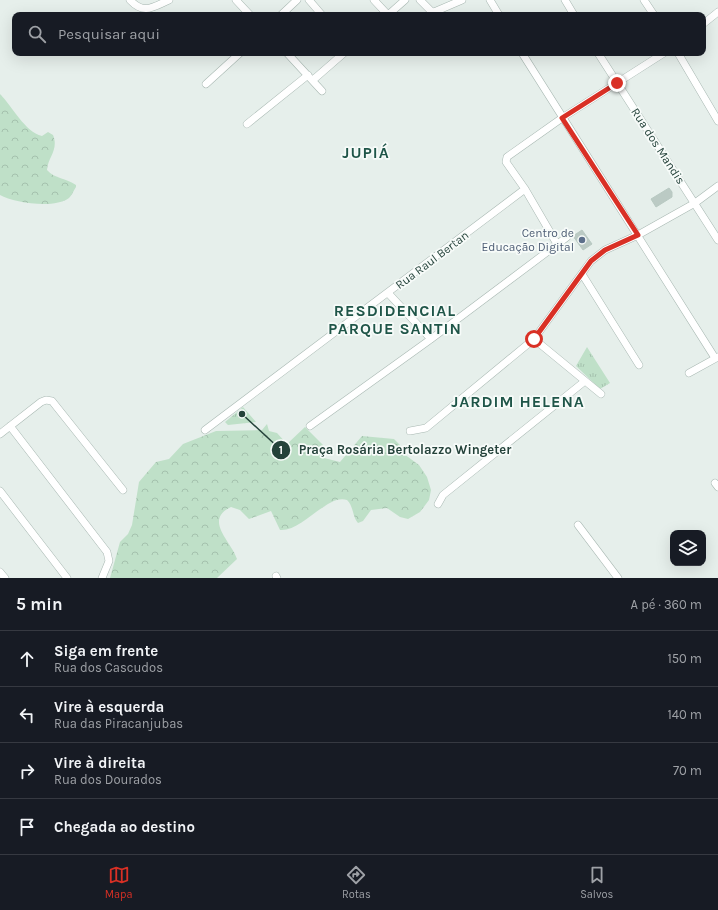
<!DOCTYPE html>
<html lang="pt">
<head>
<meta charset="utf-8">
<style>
  body { margin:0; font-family:Karla,sans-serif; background:#20242c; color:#f1f3f6 }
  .controls { position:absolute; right:12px; bottom:12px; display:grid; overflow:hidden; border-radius:8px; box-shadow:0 4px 16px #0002 }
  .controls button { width:36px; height:36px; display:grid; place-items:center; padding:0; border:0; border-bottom:1px solid #363941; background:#171b24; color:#f1f3f6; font:20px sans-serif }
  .stop { position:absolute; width:12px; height:12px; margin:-9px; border:3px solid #d93025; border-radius:50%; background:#fff }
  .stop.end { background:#d93025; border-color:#fff; box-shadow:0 1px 4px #0008 }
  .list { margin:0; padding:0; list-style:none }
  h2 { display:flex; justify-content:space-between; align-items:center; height:52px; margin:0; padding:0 16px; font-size:17px }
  h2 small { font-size:13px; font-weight:400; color:#9ea1a6 }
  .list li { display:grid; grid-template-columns:26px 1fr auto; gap:12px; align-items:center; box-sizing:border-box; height:56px; padding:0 16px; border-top:1px solid #363941 }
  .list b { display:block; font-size:15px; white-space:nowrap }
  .list p { margin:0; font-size:13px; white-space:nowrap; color:#9ea1a6 }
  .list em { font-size:13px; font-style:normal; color:#9ea1a6 }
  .icon { flex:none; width:22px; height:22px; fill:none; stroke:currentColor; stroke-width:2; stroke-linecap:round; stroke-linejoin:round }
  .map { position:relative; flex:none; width:718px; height:578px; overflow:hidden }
  .search { position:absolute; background:#171b24; box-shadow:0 4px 16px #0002; left:12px; right:12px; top:12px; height:44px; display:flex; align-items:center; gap:10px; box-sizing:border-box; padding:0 14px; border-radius:8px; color:#9ea1a6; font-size:15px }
  .sheet { height:276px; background:#171b24 }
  nav { display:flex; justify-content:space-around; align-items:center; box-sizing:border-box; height:56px; border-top:1px solid #363941; background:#171b24; font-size:11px; color:#9ea1a6 }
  nav a { display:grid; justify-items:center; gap:2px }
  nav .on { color:#d93025 }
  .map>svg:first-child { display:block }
</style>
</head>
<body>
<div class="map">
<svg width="718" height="578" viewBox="0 0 718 578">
  <defs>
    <pattern id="forest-crowns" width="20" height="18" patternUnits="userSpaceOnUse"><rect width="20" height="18" fill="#bfe0c8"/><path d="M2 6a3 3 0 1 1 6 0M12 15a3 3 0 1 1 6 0" fill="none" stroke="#a4c1ad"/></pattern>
    <pattern id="park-tufts" width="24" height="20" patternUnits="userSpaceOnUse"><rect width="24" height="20" fill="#bfe0c8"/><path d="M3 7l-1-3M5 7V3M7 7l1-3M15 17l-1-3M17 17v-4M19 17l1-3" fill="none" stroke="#a4c1ad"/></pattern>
  </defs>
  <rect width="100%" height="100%" fill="#e6efeb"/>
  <!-- forest -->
  <path fill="url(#forest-crowns)" d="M0,94C12,106 25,132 42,136L48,132L53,135C59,150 48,157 47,170C55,179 66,178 76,185V187C74,190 72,195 69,198C55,209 14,203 0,195Z
    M267,424L269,431L277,433L287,444L305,427L323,445L324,458L340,462L362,436L394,439L400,445L404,454L419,465L427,477L431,490L429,500L420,512L408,519L400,517L387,508L371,510L363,521L358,523C352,516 354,507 347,500C328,493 302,532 280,530L271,511L249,519L240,510L231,507C203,520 232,542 237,559L217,578H110L120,542L128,534L132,525L139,482L156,462L169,459L183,444L216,431L262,430Z"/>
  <!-- park -->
  <path fill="url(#park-tufts)" d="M587,347L610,383L600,389L576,366Z
    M243,407L256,422L228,425L225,422Z"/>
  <!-- building -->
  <path fill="#bbcac4" stroke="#b8c9c2" d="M669,188L672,192V197L656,207L651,199Z
    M582,230L592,244L583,250L573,236Z"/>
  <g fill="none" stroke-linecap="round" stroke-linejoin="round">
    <defs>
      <path id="street" d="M130,0C144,15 153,7 169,0
        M236,0L250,15
        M309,0L322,15
        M374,0L388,15
        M420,0L431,11L434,12L462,0
        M490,0L499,15
        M565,0L574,15
        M644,0L654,15
        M281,15L297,0
        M388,15L405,0
        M703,24L718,12
        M287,53L322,91
        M522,53L715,358
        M598,53L718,240
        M678,53L718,121
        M313,80L344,53
        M206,84L240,53
        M247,124L308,75
        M557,244L525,189L506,162L507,157L562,118L664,53
        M582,274L639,365
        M388,293L431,339
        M534,339L601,394
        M689,373L718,357
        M10,426L107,552L109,561L102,578
        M310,426L431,339L567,237
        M205,430L525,189
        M410,431L426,428L534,339L591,261L605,250L638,235L695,203L718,186
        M0,434L41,402L46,400L52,401L123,490
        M715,483L718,487
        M0,491L67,578
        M438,504L443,495L585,381
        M578,525L618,578
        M0,572L5,578
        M276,576L277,578"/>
    </defs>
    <!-- street casing -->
    <use href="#street" stroke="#a8b8b2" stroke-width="8"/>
    <!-- street -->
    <use href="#street" stroke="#fff" stroke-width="7"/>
  </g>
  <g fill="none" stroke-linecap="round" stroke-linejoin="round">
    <!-- route -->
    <path stroke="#d93025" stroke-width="5" d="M534,339L591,261L605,250L638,235L562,118L617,83"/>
  </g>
  <!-- markers -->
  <circle fill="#5c6f8a" stroke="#f7fbf9" stroke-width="1.5" cx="582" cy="240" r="4"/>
  <g text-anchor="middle" stroke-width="3.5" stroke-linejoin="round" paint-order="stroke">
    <!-- street labels -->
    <g font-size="12" fill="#24423a" stroke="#f7fbf9">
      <text transform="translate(658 146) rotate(57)" y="4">Rua dos Mandis</text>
      <text transform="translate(432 260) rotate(-37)" y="4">Rua Raul Bertan</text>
    </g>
    <!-- service labels -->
    <g font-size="12" fill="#4e5e75" stroke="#f7fbf9" text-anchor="end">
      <text x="574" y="237">Centro de<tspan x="574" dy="14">Educação Digital</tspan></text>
    </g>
    <!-- district labels -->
    <g font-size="16" font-weight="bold" letter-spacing="1" fill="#1f5548" stroke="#f7fbf9">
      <text x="366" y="158">JUPIÁ</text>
      <text x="395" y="316">RESDIDENCIAL<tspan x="395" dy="18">PARQUE SANTIN</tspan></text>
      <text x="518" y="407">JARDIM HELENA</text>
    </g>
  </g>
  <!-- callouts -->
  <path fill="none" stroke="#24423a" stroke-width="1.5" d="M242 414L281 450"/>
  <g fill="#24423a" stroke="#f7fbf9" stroke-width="1.5">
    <circle cx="242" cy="414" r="4"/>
    <circle cx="281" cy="450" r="10"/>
  </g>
  <g font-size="12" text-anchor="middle" font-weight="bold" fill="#fff">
    <text x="281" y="454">1</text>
  </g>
  <g font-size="13" text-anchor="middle" font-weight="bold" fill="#24423a" stroke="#f7fbf9" stroke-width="3.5" stroke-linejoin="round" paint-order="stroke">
    <text x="405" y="454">Praça Rosária Bertolazzo Wingeter</text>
  </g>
</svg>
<div class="controls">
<button><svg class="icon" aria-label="layers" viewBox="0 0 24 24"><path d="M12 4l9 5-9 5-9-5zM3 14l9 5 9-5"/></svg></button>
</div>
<div class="stop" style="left:534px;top:339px"></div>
<div class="stop end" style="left:617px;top:83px"></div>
<div class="search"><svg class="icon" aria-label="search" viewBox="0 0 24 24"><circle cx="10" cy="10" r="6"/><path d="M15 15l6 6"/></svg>Pesquisar aqui</div>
</div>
<section class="sheet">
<h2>5 min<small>A pé · 360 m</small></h2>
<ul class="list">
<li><svg class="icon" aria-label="ahead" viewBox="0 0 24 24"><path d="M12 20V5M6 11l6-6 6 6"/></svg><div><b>Siga em frente</b><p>Rua dos Cascudos</p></div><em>150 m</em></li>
<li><svg class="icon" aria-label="left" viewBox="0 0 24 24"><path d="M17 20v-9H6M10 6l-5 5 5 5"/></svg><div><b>Vire à esquerda</b><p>Rua das Piracanjubas</p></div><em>140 m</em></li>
<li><svg class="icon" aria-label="right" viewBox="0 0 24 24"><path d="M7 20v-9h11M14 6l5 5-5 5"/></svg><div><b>Vire à direita</b><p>Rua dos Dourados</p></div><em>70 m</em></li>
<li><svg class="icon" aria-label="arrive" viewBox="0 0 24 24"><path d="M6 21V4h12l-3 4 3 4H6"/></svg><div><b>Chegada ao destino</b></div></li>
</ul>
</section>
<nav>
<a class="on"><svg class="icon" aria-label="map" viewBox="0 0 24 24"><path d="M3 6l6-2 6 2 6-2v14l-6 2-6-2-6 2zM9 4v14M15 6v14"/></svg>Mapa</a>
<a><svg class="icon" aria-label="directions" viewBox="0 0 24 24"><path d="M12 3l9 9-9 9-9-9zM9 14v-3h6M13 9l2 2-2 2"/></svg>Rotas</a>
<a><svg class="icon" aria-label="saved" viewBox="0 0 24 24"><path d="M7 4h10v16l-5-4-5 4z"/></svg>Salvos</a>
</nav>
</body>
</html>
